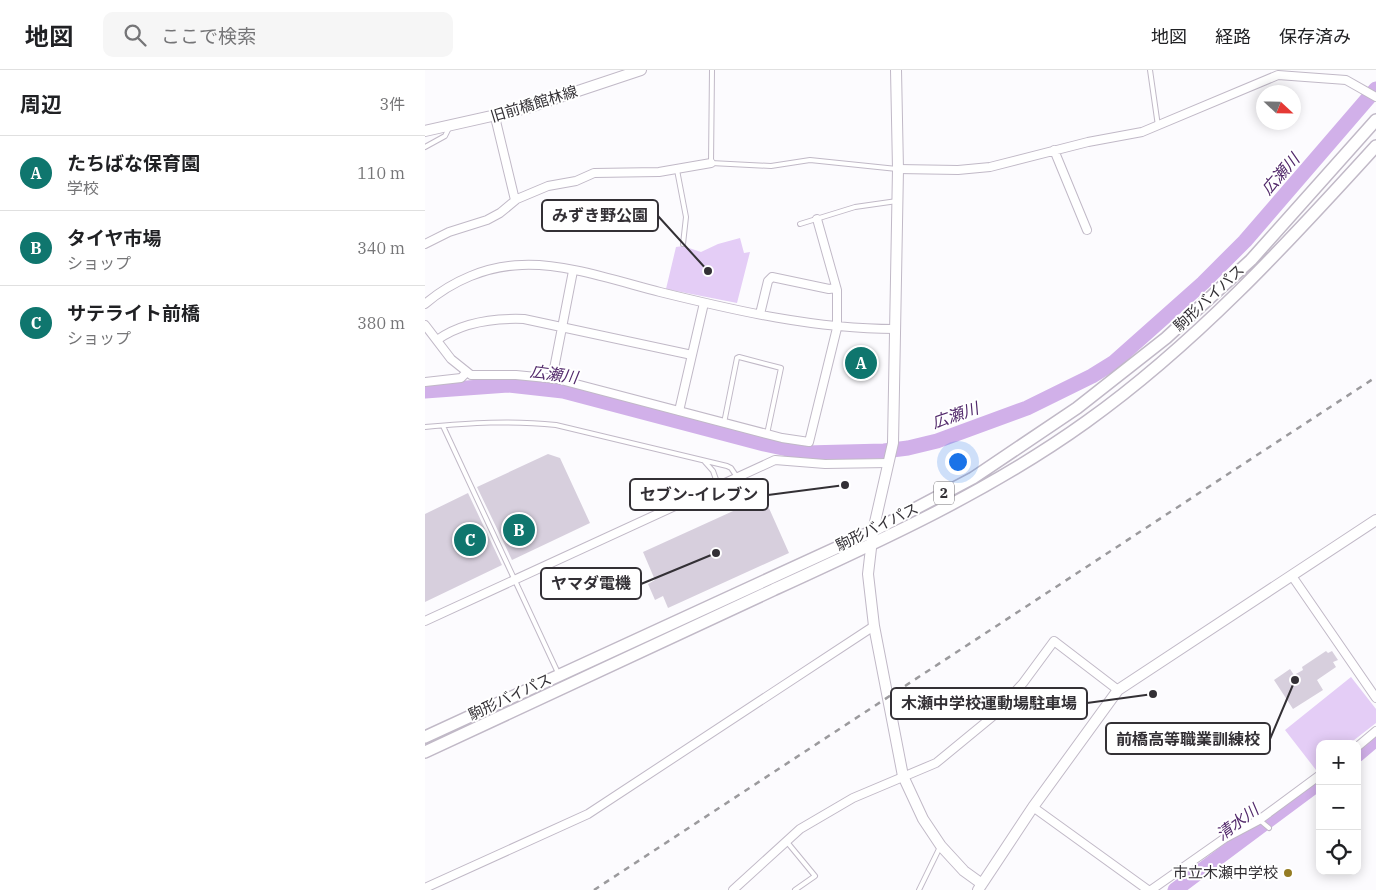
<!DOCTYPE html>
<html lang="ja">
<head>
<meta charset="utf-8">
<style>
  body { margin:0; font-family:"IBM Plex Serif","Noto Sans JP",serif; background:#f6f6f6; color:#202124 }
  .controls { position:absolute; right:15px; bottom:15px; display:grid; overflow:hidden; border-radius:10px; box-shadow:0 2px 12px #0003 }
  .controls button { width:45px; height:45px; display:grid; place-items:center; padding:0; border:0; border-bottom:1px solid #e0e0e0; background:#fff; color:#202124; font:25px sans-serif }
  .compass { position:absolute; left:831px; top:15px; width:45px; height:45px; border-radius:50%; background:#fff; box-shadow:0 2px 12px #0003; rotate:112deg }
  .you { position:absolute; left:532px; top:391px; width:18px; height:18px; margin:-12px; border:4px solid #fff; border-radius:50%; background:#1a73e8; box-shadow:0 0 0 8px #1a73e833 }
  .badge { display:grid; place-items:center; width:32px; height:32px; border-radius:50%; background:#0f766e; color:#fff; font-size:16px; font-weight:700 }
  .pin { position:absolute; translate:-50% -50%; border:2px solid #fff; box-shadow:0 1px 5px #0006 }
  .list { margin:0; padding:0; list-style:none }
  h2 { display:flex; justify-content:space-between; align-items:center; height:65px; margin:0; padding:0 20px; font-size:21px }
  h2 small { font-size:16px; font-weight:400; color:#757577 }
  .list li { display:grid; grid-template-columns:32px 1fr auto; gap:15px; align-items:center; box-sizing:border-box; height:75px; padding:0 20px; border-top:1px solid #e0e0e0 }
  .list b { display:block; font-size:19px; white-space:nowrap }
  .list p { margin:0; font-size:16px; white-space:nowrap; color:#757577 }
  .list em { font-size:16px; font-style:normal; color:#757577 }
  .icon { flex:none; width:28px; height:28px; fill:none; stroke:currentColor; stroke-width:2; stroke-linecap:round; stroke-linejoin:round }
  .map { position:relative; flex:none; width:951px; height:820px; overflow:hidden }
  header { display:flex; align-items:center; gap:30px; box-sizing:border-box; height:70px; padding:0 25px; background:#fff; border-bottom:1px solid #e0e0e0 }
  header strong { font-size:24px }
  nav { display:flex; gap:28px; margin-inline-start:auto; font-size:18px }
  .search { width:350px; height:45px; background:#f6f6f6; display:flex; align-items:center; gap:12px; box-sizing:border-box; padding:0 18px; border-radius:10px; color:#757577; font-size:19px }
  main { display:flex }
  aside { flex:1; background:#fff }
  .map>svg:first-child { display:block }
</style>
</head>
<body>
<header>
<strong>地図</strong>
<div class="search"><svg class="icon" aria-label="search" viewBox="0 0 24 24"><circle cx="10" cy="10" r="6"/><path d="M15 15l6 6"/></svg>ここで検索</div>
<nav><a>地図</a><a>経路</a><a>保存済み</a></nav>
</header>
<main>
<aside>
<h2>周辺<small>3件</small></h2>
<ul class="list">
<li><span class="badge">A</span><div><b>たちばな保育園</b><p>学校</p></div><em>110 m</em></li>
<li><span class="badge">B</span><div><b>タイヤ市場</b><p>ショップ</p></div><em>340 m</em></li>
<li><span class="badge">C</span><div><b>サテライト前橋</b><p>ショップ</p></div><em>380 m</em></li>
</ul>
</aside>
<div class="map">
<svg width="951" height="820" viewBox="0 0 951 820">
  <rect width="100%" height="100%" fill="#fcfbfe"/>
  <!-- green -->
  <path fill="#e4cdf6" d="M315,168L319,183L325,182L312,233L241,219L251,177L258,176L276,182L293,174Z
    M926,607L951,639V653L924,674H895V697L891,700L860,660Z"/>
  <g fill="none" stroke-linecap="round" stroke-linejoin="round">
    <!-- river -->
    <path stroke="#d1b0e9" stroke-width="15" d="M0,321L83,315L138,321L339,374L381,383L459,381L483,378L512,371L602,338L667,306L688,293L778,213L820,171L951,19
      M932,685L951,669
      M750,820L895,712"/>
  </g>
  <!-- building -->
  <path fill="#d7cfdd" d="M123,384L135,388L165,453L87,490L52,417Z
    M43,423L77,495L0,532V444Z
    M339,427L364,483L243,538L238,526L230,530L223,514L230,510L218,482Z
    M901,581L903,583L907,581L913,590L908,592L911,597L892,610L898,620L868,639L849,610L865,599L869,605L878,600L877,597Z"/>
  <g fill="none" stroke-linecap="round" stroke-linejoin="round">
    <defs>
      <path id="lane" d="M287,0L286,93L346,96L385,90L472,99
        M725,0L733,56
        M0,77L20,66L25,56
        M252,100L261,147L258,174
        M375,154L430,137L472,131
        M299,353L312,288L314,287L356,298L342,364
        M18,356L134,605
        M0,357C44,353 87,350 131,355L302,396L306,398L312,407
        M280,392L288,401L293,415
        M831,747L844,758
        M362,772L390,806L370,820
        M494,820L515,777"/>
      <path id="street" d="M70,47L90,130
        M629,80L662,160
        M473,99L533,100L565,97L663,72L717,62L853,5L921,10L951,27
        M0,174L24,162L62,150L75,143L92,129L123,116L151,111L169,103L234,102L286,93
        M0,234C27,211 61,196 97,195C140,193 192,211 235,222C312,241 390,259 470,259
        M335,244L343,211L347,207L404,219L411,218
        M0,255L26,289L46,305H91L132,309L357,368L384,372L412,258V220L392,149
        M12,270C37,252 70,248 99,249L267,285
        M127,309L148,201
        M0,312L36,308L41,303
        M254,341L279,233
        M867,506L951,628
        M0,551L350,390L400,394L464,393
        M932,677L951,661
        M608,737L723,820
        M0,818L163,744L449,556
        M308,820L375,759L428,728L511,693L567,647L598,613L629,571L693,620
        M726,820L800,768L834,750L895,705"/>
      <path id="secondary" d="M471,0L473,99L468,373L448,461L443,504L449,556L478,706L498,749L516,776L539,801L557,814
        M0,61L102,38L216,0
        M553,820L608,737L693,620L951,450"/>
      <path id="primary" d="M0,667L448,461L548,408L652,338L741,268L826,190L951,50
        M0,682C116,628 232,574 348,520C455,471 565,421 661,352C769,275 862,174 951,76"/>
    </defs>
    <!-- lane casing -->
    <use href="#lane" stroke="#c1b9c7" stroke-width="6"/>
    <!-- street casing -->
    <use href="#street" stroke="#c1b9c7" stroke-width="10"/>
    <!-- secondary casing -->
    <use href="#secondary" stroke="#c1b9c7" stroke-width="12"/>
    <!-- primary casing -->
    <use href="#primary" stroke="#c1b9c7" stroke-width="14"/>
    <!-- lane -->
    <use href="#lane" stroke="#fff" stroke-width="4"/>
    <!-- street -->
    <use href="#street" stroke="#fff" stroke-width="8"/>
    <!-- secondary -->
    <use href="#secondary" stroke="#fff" stroke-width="10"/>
    <!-- primary -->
    <use href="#primary" stroke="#fff" stroke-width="11"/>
    <!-- rail -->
    <path stroke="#9b9a9d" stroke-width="2.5" stroke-dasharray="6 6" stroke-linecap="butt" d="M169,820L951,307"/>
  </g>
  <!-- markers -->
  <circle fill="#957c24" stroke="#fff" stroke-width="2" cx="863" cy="803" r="5"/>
  <g text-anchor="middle" stroke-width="4" stroke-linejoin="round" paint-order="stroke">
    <!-- shield labels -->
    <rect fill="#fff" stroke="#706e72" stroke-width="1" x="509" y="411.5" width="20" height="23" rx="4"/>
    <g font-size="14" font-weight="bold" fill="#333035">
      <text x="519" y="428">2</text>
    </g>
    <!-- street labels -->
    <g font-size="15" fill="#333035" stroke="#fff">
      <text transform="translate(109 34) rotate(-17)" y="5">旧前橋館林線</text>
      <text transform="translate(784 228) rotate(-43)" y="5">駒形バイパス</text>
      <text transform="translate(452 457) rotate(-26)" y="5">駒形バイパス</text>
      <text transform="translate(85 627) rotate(-25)" y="5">駒形バイパス</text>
    </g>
    <!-- poi labels -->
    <g font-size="15" fill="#333035" stroke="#fff" text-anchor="end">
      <text x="853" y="808">市立木瀬中学校</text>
    </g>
    <!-- water labels -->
    <g font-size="16" font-style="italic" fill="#52296b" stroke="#fff">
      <text transform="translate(855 104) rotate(-49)" y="6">広瀬川</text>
      <text transform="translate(129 304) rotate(8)" y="6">広瀬川</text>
      <text transform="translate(530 345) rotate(-19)" y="6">広瀬川</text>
      <text transform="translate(812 752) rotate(-37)" y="6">清水川</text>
    </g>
  </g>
  <!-- callouts -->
  <path fill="none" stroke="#333035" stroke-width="2" d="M283 201L233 146M420 415L343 425M291 483L216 514M728 624L662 633M870 610L845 669"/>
  <g fill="#333035" stroke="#fff" stroke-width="2">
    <circle cx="283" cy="201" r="5"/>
    <circle cx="420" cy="415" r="5"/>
    <circle cx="291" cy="483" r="5"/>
    <circle cx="728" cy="624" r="5"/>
    <circle cx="870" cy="610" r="5"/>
  </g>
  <g fill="#fff" stroke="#333035" stroke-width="2">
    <rect x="117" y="130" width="116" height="31" rx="5"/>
    <rect x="205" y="409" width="138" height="31" rx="5"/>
    <rect x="116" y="498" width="100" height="31" rx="5"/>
    <rect x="466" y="618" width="196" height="31" rx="5"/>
    <rect x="681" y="653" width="164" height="31" rx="5"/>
  </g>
  <g font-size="16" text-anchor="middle" font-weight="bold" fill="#333035">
    <text x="175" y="151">みずき野公園</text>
    <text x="274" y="430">セブン-イレブン</text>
    <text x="166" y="519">ヤマダ電機</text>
    <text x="564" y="639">木瀬中学校運動場駐車場</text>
    <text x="763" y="675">前橋高等職業訓練校</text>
  </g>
</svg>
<div class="controls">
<button>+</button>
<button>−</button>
<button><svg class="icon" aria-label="locate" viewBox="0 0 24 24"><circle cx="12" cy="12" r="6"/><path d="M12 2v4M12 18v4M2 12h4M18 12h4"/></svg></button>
</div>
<svg class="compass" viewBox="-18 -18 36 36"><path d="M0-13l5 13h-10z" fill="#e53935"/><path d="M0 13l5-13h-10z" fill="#757577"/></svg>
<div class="you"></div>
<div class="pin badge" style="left:436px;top:293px">A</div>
<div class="pin badge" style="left:94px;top:460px">B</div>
<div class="pin badge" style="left:45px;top:470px">C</div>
</div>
</main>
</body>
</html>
